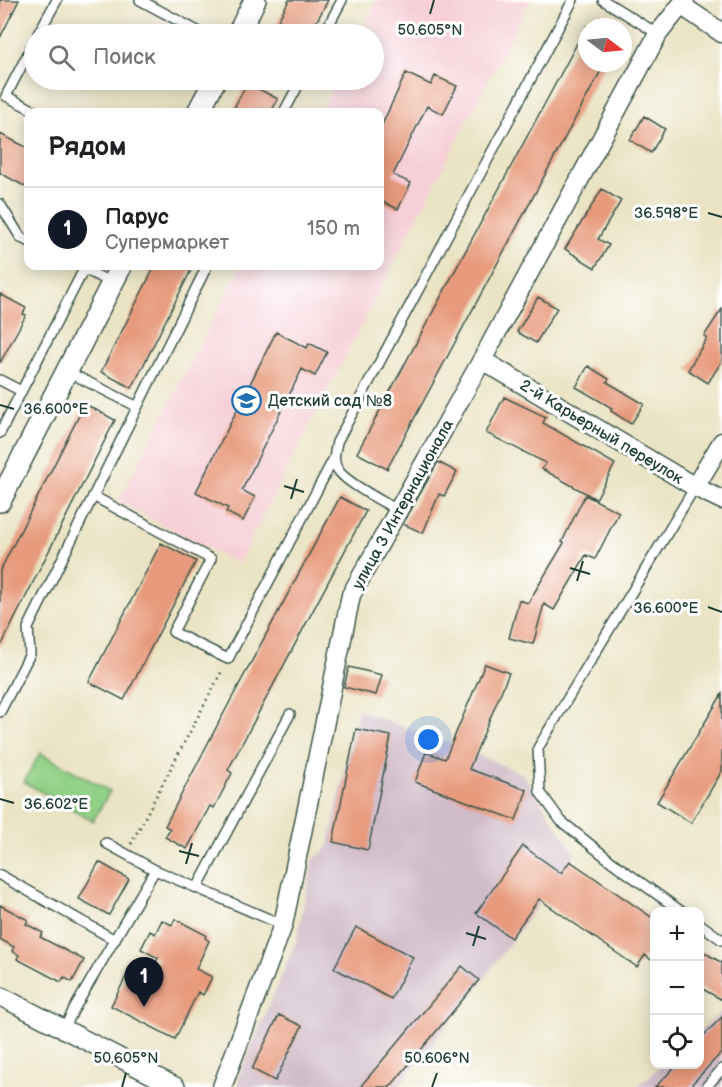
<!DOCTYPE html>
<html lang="ru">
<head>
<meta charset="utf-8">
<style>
  body { margin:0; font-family:"Balsamiq Sans",sans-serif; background:#f2f2f2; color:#202124 }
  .controls { position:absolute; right:18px; bottom:18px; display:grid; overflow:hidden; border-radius:12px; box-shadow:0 3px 15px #0003 }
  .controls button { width:54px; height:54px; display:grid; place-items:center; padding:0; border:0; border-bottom:2px solid #e0e0e0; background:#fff; color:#202124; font:30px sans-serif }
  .compass { position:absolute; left:578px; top:18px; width:54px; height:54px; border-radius:50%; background:#fff; box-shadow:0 3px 15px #0003; rotate:106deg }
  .you { position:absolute; left:429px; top:740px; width:21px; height:21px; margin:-15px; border:4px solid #fff; border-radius:50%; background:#1a73e8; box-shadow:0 0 0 9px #1a73e833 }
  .badge { display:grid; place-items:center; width:39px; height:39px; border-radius:50%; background:#111827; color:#fff; font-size:20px; font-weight:700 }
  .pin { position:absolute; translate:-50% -50px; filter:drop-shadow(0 2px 3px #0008) }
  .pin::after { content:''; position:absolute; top:32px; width:21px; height:18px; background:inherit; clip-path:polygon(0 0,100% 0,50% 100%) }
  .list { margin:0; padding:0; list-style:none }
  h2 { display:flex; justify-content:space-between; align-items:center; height:78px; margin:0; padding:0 24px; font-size:26px }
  h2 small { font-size:20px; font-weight:400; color:#757577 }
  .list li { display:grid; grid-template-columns:39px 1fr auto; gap:18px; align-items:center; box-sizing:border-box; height:84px; padding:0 24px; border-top:2px solid #e0e0e0 }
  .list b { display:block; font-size:22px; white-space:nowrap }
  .list p { margin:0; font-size:20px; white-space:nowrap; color:#757577 }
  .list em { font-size:20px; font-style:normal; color:#757577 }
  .icon { flex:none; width:33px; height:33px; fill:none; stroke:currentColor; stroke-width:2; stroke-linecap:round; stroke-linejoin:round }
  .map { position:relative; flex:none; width:722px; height:1087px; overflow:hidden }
  .search { position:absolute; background:#fff; box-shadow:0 3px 15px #0003; left:24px; top:24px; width:360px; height:66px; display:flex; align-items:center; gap:15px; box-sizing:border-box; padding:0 21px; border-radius:33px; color:#757577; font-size:22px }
  .panel { position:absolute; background:#fff; box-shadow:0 3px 15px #0003; left:24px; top:108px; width:360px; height:162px; border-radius:12px }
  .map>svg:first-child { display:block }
</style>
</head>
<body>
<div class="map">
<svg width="722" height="1087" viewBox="0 0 722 1087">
  <rect width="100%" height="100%" fill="#fff"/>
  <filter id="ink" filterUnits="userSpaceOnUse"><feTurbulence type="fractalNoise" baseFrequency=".0167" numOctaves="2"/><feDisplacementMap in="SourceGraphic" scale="12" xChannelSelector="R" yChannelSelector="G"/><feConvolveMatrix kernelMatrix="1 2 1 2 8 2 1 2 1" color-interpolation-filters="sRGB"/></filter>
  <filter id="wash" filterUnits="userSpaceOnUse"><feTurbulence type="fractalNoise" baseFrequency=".008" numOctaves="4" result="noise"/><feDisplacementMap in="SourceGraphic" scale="24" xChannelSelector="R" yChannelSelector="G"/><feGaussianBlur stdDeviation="1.35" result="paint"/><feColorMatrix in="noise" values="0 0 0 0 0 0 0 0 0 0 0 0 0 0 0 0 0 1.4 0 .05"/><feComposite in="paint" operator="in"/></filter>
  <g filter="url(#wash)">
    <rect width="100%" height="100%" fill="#eae4c5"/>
    <!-- built -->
    <path fill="#f6cfd7" d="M378,0H530L238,564L118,502L241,266H380V112H320L337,80H374V34H360Z"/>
    <!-- industrial -->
    <path fill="#d1bdc9" d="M358,710L463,748L523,774L575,854L480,984L398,1087H238V1078L296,942L313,860L328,847Z
      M722,1011V1087H637L662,1065L700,1064V1031Z"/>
    <!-- green -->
    <path fill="#91d086" stroke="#58865d" stroke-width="1.5" d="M40,753L110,791L93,821L24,782Z"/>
    <g id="blocks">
      <!-- building -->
      <path fill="#e79a7b" d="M0,0H19L0,38Z
        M289,0H328L310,34H271Z
        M587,25V63H605L387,469L357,453Z
        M406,73L431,85L435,76L457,86L443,114L427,106L393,175L411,183L398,209L381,201L380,203V129Z
        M247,83L278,99L271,112H232Z
        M644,116L665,129L651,153L630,140Z
        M0,134L28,148V188L0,173Z
        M602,189L621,201L598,239L609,245L595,268L565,249Z
        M155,266H193L132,388L101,372Z
        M0,294L26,308L23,314L26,315L0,363Z
        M538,297L557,308L536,343L517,332Z
        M722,309V361L708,383L688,370L707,338L704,336Z
        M276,332L307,348L309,343L327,352L315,376L302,369L242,490L255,497L243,521L226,512L228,508L196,492Z
        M588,366L609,379L607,382L644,404L631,424L611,411L612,408L576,387Z
        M504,397L546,417L543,423L615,464L596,499L542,469L546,463L486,433Z
        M85,404L115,420L0,648V571Z
        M438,462L457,472L444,496L439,494L423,533L403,524Z
        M585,495L619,512L595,559L586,555L554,610L544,604L533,644L509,638L519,600L528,603L564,543L562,542Z
        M340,497L366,511L228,770L232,773L214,808L210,806L187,849L165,837L170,829L165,826L219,722Z
        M161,543L196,561L124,700L89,682Z
        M485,664L509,673L469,769L527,790L516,820L415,782L426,752L445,759Z
        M349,667L382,675L376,695L344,687Z
        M722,694V771L691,823L657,802Z
        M356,729L391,736L368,850L333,842Z
        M523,846L561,873L570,861L654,919V962L645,955L637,967L539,899L511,938L476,913Z
        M99,862L129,879L109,915L79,899Z
        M0,905L28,920L26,924L43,933L40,937L84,960L72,982L64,977L61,982L17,959L19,955L12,951L14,947L0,939Z
        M175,919L206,935L205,938L209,941L196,969L212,977L203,995L198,992L175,1039L111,1006L127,975L144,984L158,958L141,949L150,931L155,934L162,920L172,925Z
        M356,927L413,957L391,999L334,968Z
        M699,949L722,963V1000L699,987Z
        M462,966L479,980L390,1087H360Z
        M279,1015L302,1026L275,1081L252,1069Z
        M722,1017V1052L689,1087H655L677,1065H699V1040Z"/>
    </g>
  </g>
  <g filter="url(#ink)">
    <use href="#blocks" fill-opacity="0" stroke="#3d564a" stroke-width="1.5"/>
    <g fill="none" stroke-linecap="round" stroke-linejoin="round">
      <defs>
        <path id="service" d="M140,0L203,34
          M603,0L658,34
          M38,34L57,0
          M324,34L342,0
          M34,42L6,96L37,112
          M284,112L301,80
          M0,204L21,238L28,241
          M66,371L136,406
          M0,380L21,391
          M0,433L84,269L112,283
          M93,496L211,559L173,632L228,659L334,458
          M399,511C384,502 346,483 338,470C332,461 335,452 337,442L573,0
          M0,712L30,654L28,628L207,266
          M106,843L155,870
          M0,875L115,940
          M197,888L290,714
          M682,912L612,862L561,821L540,792L538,748L695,487
          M700,924L722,940
          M64,1029L73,1011L155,870L283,925
          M706,1087L722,1069"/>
        <path id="minor" d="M681,5L722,33
          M482,360L695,487L722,500
          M695,487L722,442
          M0,996L176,1087
          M222,1087L283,925L351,595L482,360L658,34L685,0"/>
        <path id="tertiary" d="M238,34L255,0
          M198,112L215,80
          M0,501L121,266"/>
      </defs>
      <!-- service casing -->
      <use href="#service" stroke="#3d564a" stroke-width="12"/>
      <!-- minor casing -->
      <use href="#minor" stroke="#3d564a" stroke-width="21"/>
      <!-- tertiary casing -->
      <use href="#tertiary" stroke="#3d564a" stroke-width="24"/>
      <!-- path -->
      <path stroke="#3d564a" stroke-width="3" stroke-dasharray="1.5 4.5" stroke-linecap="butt" d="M131,844L223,669"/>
      <!-- service -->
      <use href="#service" stroke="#fff" stroke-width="9"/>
      <!-- minor -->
      <use href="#minor" stroke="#fff" stroke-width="18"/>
      <!-- tertiary -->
      <use href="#tertiary" stroke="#fff" stroke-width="21"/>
    </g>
  </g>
  <!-- ticks -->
  <path fill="none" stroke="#1f3d34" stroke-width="2" d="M430,14L434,0M708,213L722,217M0,405L14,409M284,486L304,492M291,499L297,479M570,568L590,574M577,581L583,561M708,607L722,612M0,799L14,803M179,851L199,856M186,864L192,843M466,933L486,939M473,946L479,926M122,1087L126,1073M432,1087L437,1073"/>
  <!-- icons -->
  <defs>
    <symbol id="school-ring" viewBox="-11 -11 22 22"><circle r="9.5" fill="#fff" stroke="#1f6fb2" stroke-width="1.5"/><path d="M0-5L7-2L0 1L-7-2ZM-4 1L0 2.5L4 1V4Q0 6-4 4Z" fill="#1f6fb2"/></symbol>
  </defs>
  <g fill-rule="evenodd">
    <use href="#school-ring" x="230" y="384" width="33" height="33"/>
  </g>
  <g text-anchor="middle" stroke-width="6" stroke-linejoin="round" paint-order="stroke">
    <!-- poi labels -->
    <g font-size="16" fill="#1f3d34" stroke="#fff" text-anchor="start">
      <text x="268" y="406">Детский сад №8</text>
    </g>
    <!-- street labels -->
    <g font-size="16" fill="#1f3d34" stroke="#fff">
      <text transform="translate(602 431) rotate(31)" y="6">2-й Карьерный переулок</text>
      <text transform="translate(402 504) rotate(-61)" y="6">улица 3 Интернационала</text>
    </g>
  </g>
  <g font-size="15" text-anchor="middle" fill="#1f3d34" stroke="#fff" stroke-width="6" stroke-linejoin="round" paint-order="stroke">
    <text x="430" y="35">50.605°N</text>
    <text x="666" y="218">36.598°E</text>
    <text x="56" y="414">36.600°E</text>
    <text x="666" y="613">36.600°E</text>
    <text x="56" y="809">36.602°E</text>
    <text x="126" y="1063">50.605°N</text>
    <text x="437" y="1063">50.606°N</text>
  </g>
</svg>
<div class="controls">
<button>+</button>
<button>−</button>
<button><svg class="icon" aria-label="locate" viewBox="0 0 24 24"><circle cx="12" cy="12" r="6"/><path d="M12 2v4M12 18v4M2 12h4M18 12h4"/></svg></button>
</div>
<svg class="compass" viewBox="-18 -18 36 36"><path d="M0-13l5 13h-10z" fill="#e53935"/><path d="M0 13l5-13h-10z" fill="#757577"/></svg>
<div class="you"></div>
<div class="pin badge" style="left:144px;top:1007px">1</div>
<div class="search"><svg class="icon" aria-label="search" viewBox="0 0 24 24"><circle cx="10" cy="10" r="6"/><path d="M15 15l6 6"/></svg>Поиск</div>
<section class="panel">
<h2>Рядом<small></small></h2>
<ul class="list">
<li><span class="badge">1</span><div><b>Парус</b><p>Супермаркет</p></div><em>150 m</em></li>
</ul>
</section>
</div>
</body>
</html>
